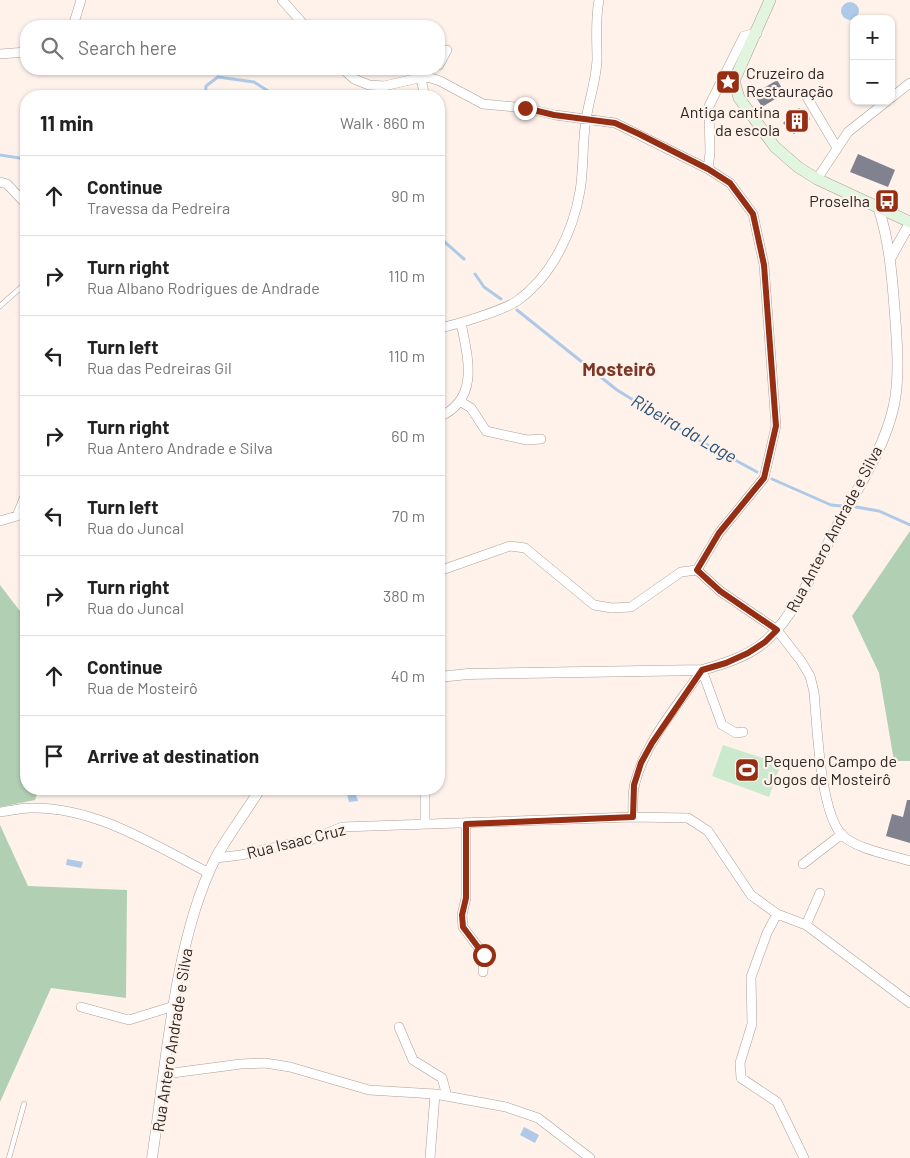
<!DOCTYPE html>
<html lang="en">
<head>
<meta charset="utf-8">
<style>
  body { margin:0; font-family:Barlow,sans-serif; background:#f6f6f6; color:#222 }
  .controls { position:absolute; right:15px; top:15px; display:grid; overflow:hidden; border-radius:10px; box-shadow:0 1px 4px #0004 }
  .controls button { width:45px; height:45px; display:grid; place-items:center; padding:0; border:0; border-bottom:1px solid #e0e0e0; background:#fff; color:#222; font:25px sans-serif }
  .stop { position:absolute; width:15px; height:15px; margin:-11px; border:4px solid #962e14; border-radius:50%; background:#fff }
  .stop.end { background:#962e14; border-color:#fff; box-shadow:0 1px 5px #0008 }
  .list { margin:0; padding:0; list-style:none }
  h2 { display:flex; justify-content:space-between; align-items:center; height:65px; margin:0; padding:0 20px; font-size:21px }
  h2 small { font-size:16px; font-weight:400; color:#767676 }
  .list li { display:grid; grid-template-columns:32px 1fr auto; gap:15px; align-items:center; box-sizing:border-box; height:80px; padding:0 20px; border-top:1px solid #e0e0e0 }
  .list b { display:block; font-size:19px; white-space:nowrap }
  .list p { margin:0; font-size:16px; white-space:nowrap; color:#767676 }
  .list em { font-size:16px; font-style:normal; color:#767676 }
  .icon { flex:none; width:28px; height:28px; fill:none; stroke:currentColor; stroke-width:2; stroke-linecap:round; stroke-linejoin:round }
  .map { position:relative; flex:none; width:910px; height:1158px; overflow:hidden }
  .search { position:absolute; background:#fff; box-shadow:0 1px 4px #0004; left:20px; top:20px; width:425px; height:55px; display:flex; align-items:center; gap:12px; box-sizing:border-box; padding:0 18px; border-radius:20px; color:#767676; font-size:19px }
  .panel { position:absolute; background:#fff; box-shadow:0 1px 4px #0004; left:20px; top:90px; width:425px; height:705px; border-radius:20px }
  .map>svg:first-child { display:block }
</style>
</head>
<body>
<div class="map">
<svg width="910" height="1158" viewBox="0 0 910 1158">
  <rect width="100%" height="100%" fill="#fff2eb"/>
  <!-- green -->
  <path fill="#cbeacd" d="M723,745L781,764L769,797L712,776Z"/>
  <!-- forest -->
  <path fill="#b1cfb2" d="M910,531V761H894L879,673L852,616Z
    M0,585L26,619V789H39L35,800L0,807Z
    M0,825L28,886L127,890L126,998L51,988L0,1102Z"/>
  <!-- water -->
  <path fill="#aecae8" d="M841 11a9 9 0 1 1 18 0a9 9 0 1 1-18 0Z
    M346,790L355,791L358,801L349,802Z
    M67,859L83,862L81,868L66,865Z
    M524,1127L539,1135L535,1143L520,1135Z"/>
  <g fill="none" stroke-linecap="round" stroke-linejoin="round">
    <!-- stream -->
    <path stroke="#aecae8" stroke-width="3" d="M205,96L206,86L218,77L254,82L276,96
      M0,155L26,159
      M439,237L464,259
      M475,274L484,287L501,299
      M517,310L617,390L693,437L757,472
      M772,479L831,505L842,506
      M856,507L879,511L910,525"/>
  </g>
  <!-- building -->
  <path fill="#818290" d="M777,80L785,93L762,107L754,94Z
    M799,108L810,119L794,134L783,123Z
    M858,154L895,170L888,187L850,172Z
    M907,800H910V843L886,836L892,814L903,817Z"/>
  <g fill="none" stroke-linecap="round" stroke-linejoin="round">
    <defs>
      <path id="service" d="M0,306L26,283
        M9,1158L24,1104"/>
      <path id="minor" d="M282,0L305,26
        M73,26L81,0
        M0,54L26,52
        M439,65L447,50
        M343,69L354,79L369,85L384,86L423,77L431,78L440,81L483,104L525,108L555,115L615,123L708,169L730,183L753,214L764,265L776,426L764,478L719,533L697,570
        M421,78L424,93L428,96
        M805,94L837,148
        M891,98L910,83
        M708,169L710,153L709,106L744,36L757,33
        M817,179L848,132L887,101
        M0,182L7,184L26,204
        M439,328C456,325 504,310 517,301C552,276 573,232 580,191C584,168 582,143 586,120C589,99 596,82 597,60C597,40 595,21 599,0
        M461,402L471,408L486,431L527,440L541,439
        M439,417C480,399 468,358 461,323
        M17,516L26,494
        M0,521L17,516
        M697,570L720,591L777,630L801,661L810,676L814,692C817,725 820,812 842,835C856,849 891,855 910,861
        M439,571L510,546L525,548L594,605L612,608L631,607L681,572L697,570
        M702,670L722,725L736,733L743,732
        M425,789V824
        M0,812C10,811 20,808 30,808C94,806 154,845 209,873
        M633,817C633,806 632,793 635,783C646,741 678,705 702,670
        M466,824V898L462,915L463,927L484,955L483,972
        M216,858L241,855L313,839L342,827L633,817L688,818L708,831L751,895L777,914L806,925L910,1003
        M803,864L842,834
        M777,914L767,933L751,977L752,1024L740,1063L741,1078L777,1102L804,1158
        M806,925L820,893
        M81,1007L129,1020L174,1006
        M399,1027L413,1060L442,1078L447,1096
        M165,1074L241,1064L265,1063L290,1067L369,1090L435,1094L506,1107L538,1118L590,1158
        M430,1158L435,1094"/>
      <path id="tertiary" d="M891,257L910,223
        M439,677L468,674L702,670C724,664 749,656 767,640C798,611 816,565 836,528C857,489 885,448 894,405C900,375 897,344 895,314C892,278 890,244 879,210
        M152,1158C166,1067 174,941 215,859C228,835 246,812 260,789"/>
      <path id="secondary" d="M770,0L734,81L739,98L775,147L798,167L817,179L910,222"/>
    </defs>
    <!-- service casing -->
    <use href="#service" stroke="#ad9e96" stroke-width="5.5"/>
    <!-- minor casing -->
    <use href="#minor" stroke="#ad9e96" stroke-width="10"/>
    <!-- tertiary casing -->
    <use href="#tertiary" stroke="#ad9e96" stroke-width="11"/>
    <!-- secondary casing -->
    <use href="#secondary" stroke="#ad9e96" stroke-width="12"/>
    <!-- service -->
    <use href="#service" stroke="#fff" stroke-width="4.5"/>
    <!-- minor -->
    <use href="#minor" stroke="#fff" stroke-width="9"/>
    <!-- tertiary -->
    <use href="#tertiary" stroke="#fff" stroke-width="10"/>
    <!-- secondary -->
    <use href="#secondary" stroke="#e1f5df" stroke-width="11"/>
  </g>
  <g fill="none" stroke-linecap="round" stroke-linejoin="round">
    <!-- route -->
    <path stroke="#962e14" stroke-width="6" d="M484,955L463,927L462,915L466,898V824L633,817L634,785L641,763L652,743L702,670L726,663L748,653L765,642L777,630L720,591L697,570L719,533L764,478L776,426L764,265L753,214L730,183L708,169L639,134L615,123L554,115L525,108"/>
  </g>
  <!-- icons -->
  <defs>
    <symbol id="sight-square" viewBox="-11 -11 22 22"><rect x="-9" y="-9" width="18" height="18" rx="4" fill="#962e14" stroke="#fff2eb"/><path d="M0-6L1.8-2.2L6-1.7L2.9 1.2L3.7 5.4L0 3.3L-3.7 5.4L-2.9 1.2L-6-1.7L-1.8-2.2Z" fill="#fff"/></symbol>
    <symbol id="building-square" viewBox="-11 -11 22 22"><rect x="-9" y="-9" width="18" height="18" rx="4" fill="#962e14" stroke="#fff2eb"/><path d="M-4-6H4V6H1V3H-1V6H-4ZM-2.5-4.3h1.7v1.8h-1.7ZM.8-4.3h1.7v1.8H.8ZM-2.5-1h1.7V.8h-1.7ZM.8-1h1.7V.8H.8Z" fill="#fff"/></symbol>
    <symbol id="bus-square" viewBox="-11 -11 22 22"><rect x="-9" y="-9" width="18" height="18" rx="4" fill="#962e14" stroke="#fff2eb"/><path d="M-5-6H5V4H4V6H2V4H-2V6H-4V4H-5ZM-3.5-4V0h7V-4ZM-3.5 1.2v1.5H-2V1.2ZM2 1.2v1.5H3.5V1.2Z" fill="#fff"/></symbol>
    <symbol id="stadium-square" viewBox="-11 -11 22 22"><rect x="-9" y="-9" width="18" height="18" rx="4" fill="#962e14" stroke="#fff2eb"/><path d="M0-5a6.5 5 0 1 0 0 10a6.5 5 0 1 0 0-10ZM-3.5-1.8h7v3.6h-7Z" fill="#fff"/></symbol>
  </defs>
  <g fill-rule="evenodd">
    <use href="#sight-square" x="714" y="68" width="28" height="28"/>
    <use href="#building-square" x="783" y="107" width="28" height="28"/>
    <use href="#bus-square" x="873" y="187" width="28" height="28"/>
    <use href="#stadium-square" x="733" y="756" width="28" height="28"/>
  </g>
  <g text-anchor="middle" stroke-width="4.5" stroke-linejoin="round" paint-order="stroke">
    <!-- poi labels -->
    <g font-size="16" fill="#2c2723" stroke="#fff2eb" text-anchor="start">
      <text x="746" y="79">Cruzeiro da<tspan x="746" dy="18">Restauração</tspan></text>
      <text x="780" y="118" text-anchor="end">Antiga cantina<tspan x="780" dy="18">da escola</tspan></text>
      <text x="870" y="207" text-anchor="end">Proselha</text>
      <text x="764" y="767">Pequeno Campo de<tspan x="764" dy="18">Jogos de Mosteirô</tspan></text>
    </g>
    <!-- street labels -->
    <g font-size="16" fill="#2c2723" stroke="#fff2eb">
      <text transform="translate(834 529) rotate(-62)" y="6">Rua Antero Andrade e Silva</text>
      <text transform="translate(296 841) rotate(-14)" y="6">Rua Isaac Cruz</text>
      <text transform="translate(172 1040) rotate(-81)" y="6">Rua Antero Andrade e Silva</text>
    </g>
    <!-- water labels -->
    <g font-size="18" font-style="italic" fill="#28527a" stroke="#fff2eb">
      <text transform="translate(684 429) rotate(30)" y="6">Ribeira da Lage</text>
    </g>
    <!-- quarter labels -->
    <g font-size="19" font-weight="bold" fill="#7c3727" stroke="#fff2eb">
      <text x="619" y="376">Mosteirô</text>
    </g>
  </g>
</svg>
<div class="controls">
<button>+</button>
<button>−</button>
</div>
<div class="stop" style="left:484px;top:955px"></div>
<div class="stop end" style="left:525px;top:108px"></div>
<div class="search"><svg class="icon" aria-label="search" viewBox="0 0 24 24"><circle cx="10" cy="10" r="6"/><path d="M15 15l6 6"/></svg>Search here</div>
<section class="panel">
<h2>11 min<small>Walk · 860 m</small></h2>
<ul class="list">
<li><svg class="icon" aria-label="ahead" viewBox="0 0 24 24"><path d="M12 20V5M6 11l6-6 6 6"/></svg><div><b>Continue</b><p>Travessa da Pedreira</p></div><em>90 m</em></li>
<li><svg class="icon" aria-label="right" viewBox="0 0 24 24"><path d="M7 20v-9h11M14 6l5 5-5 5"/></svg><div><b>Turn right</b><p>Rua Albano Rodrigues de Andrade</p></div><em>110 m</em></li>
<li><svg class="icon" aria-label="left" viewBox="0 0 24 24"><path d="M17 20v-9H6M10 6l-5 5 5 5"/></svg><div><b>Turn left</b><p>Rua das Pedreiras Gil</p></div><em>110 m</em></li>
<li><svg class="icon" aria-label="right" viewBox="0 0 24 24"><path d="M7 20v-9h11M14 6l5 5-5 5"/></svg><div><b>Turn right</b><p>Rua Antero Andrade e Silva</p></div><em>60 m</em></li>
<li><svg class="icon" aria-label="left" viewBox="0 0 24 24"><path d="M17 20v-9H6M10 6l-5 5 5 5"/></svg><div><b>Turn left</b><p>Rua do Juncal</p></div><em>70 m</em></li>
<li><svg class="icon" aria-label="right" viewBox="0 0 24 24"><path d="M7 20v-9h11M14 6l5 5-5 5"/></svg><div><b>Turn right</b><p>Rua do Juncal</p></div><em>380 m</em></li>
<li><svg class="icon" aria-label="ahead" viewBox="0 0 24 24"><path d="M12 20V5M6 11l6-6 6 6"/></svg><div><b>Continue</b><p>Rua de Mosteirô</p></div><em>40 m</em></li>
<li><svg class="icon" aria-label="arrive" viewBox="0 0 24 24"><path d="M6 21V4h12l-3 4 3 4H6"/></svg><div><b>Arrive at destination</b></div></li>
</ul>
</section>
</div>
</body>
</html>
